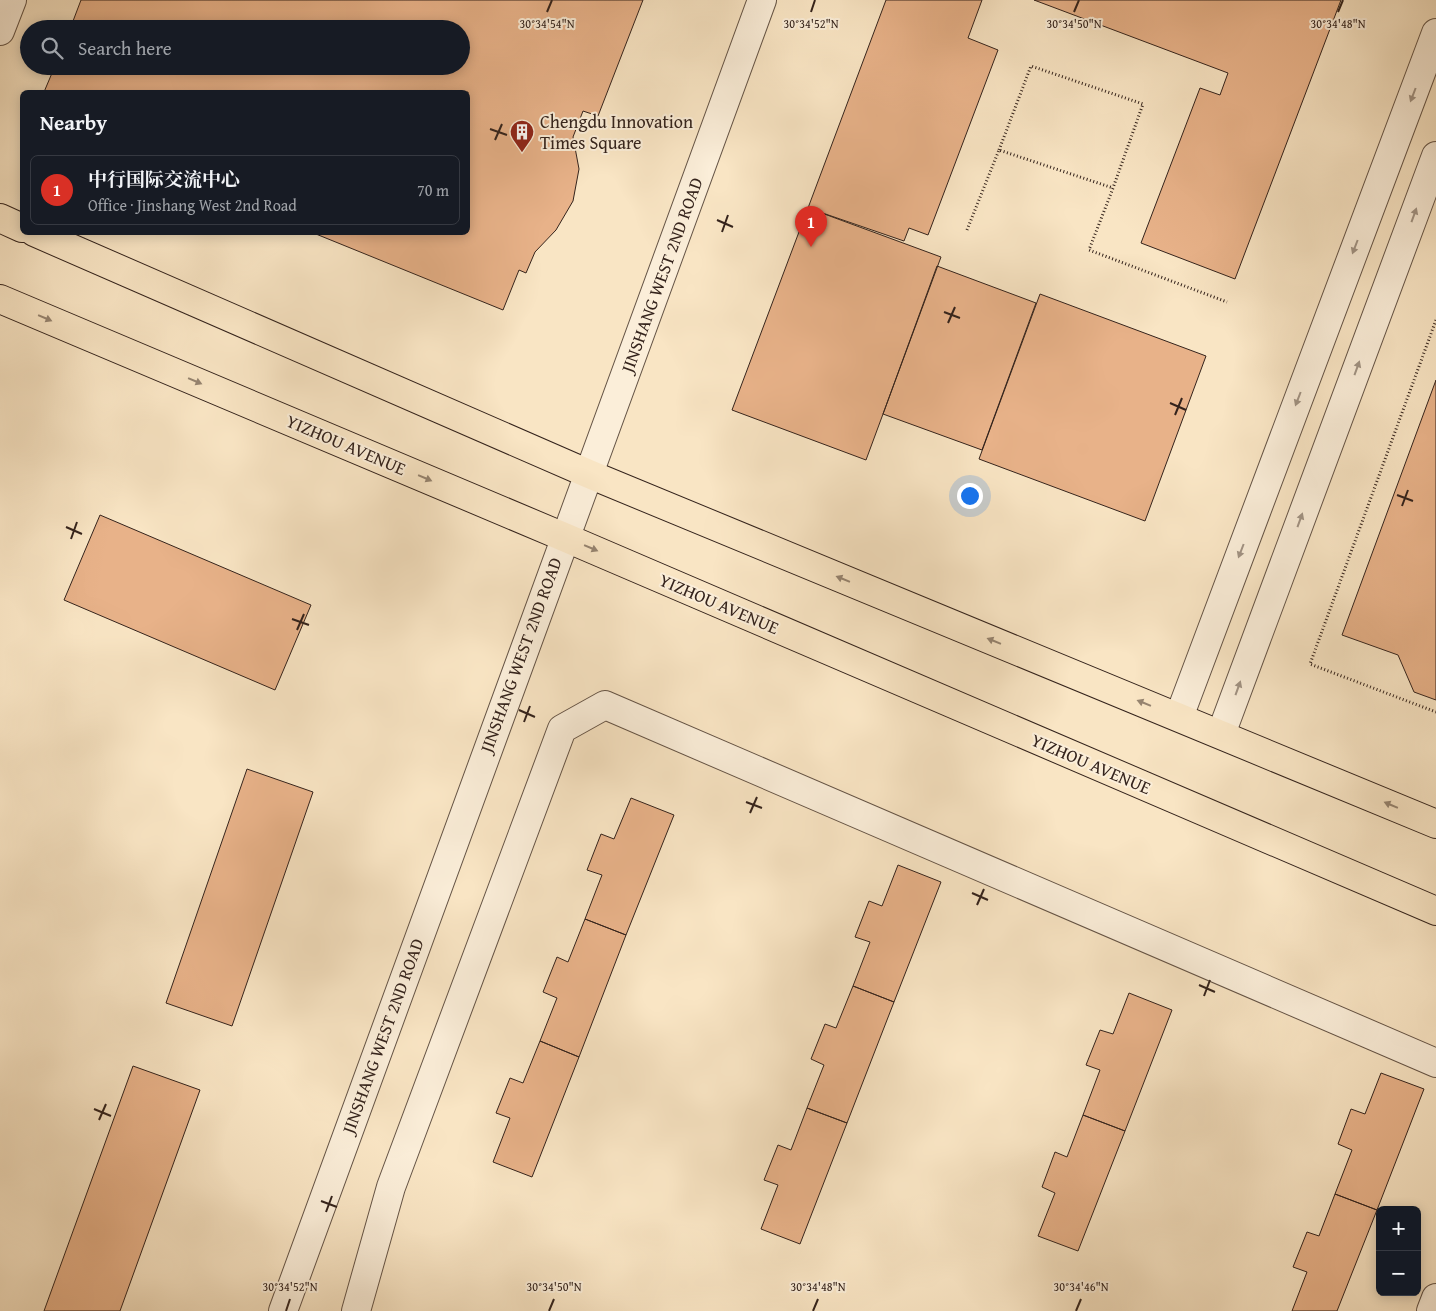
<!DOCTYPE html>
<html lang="en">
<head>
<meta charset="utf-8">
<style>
  body { margin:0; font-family:"Gentium Book Plus","Noto Serif SC",serif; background:#20242c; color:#f1f3f6 }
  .controls { position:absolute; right:15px; bottom:15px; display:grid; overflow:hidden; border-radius:8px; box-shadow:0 2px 12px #0003 }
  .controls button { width:45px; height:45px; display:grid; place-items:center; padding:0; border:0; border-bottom:1px solid #363941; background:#171b24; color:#f1f3f6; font:25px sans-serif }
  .you { position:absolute; left:969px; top:495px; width:18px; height:18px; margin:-12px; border:4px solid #fff; border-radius:50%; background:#1a73e8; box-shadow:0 0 0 8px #1a73e833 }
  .badge { display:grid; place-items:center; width:32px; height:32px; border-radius:50%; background:#d93025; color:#fff; font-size:16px; font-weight:700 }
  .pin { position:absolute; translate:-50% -41px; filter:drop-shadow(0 1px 2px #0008) }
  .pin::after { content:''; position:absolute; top:26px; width:18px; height:15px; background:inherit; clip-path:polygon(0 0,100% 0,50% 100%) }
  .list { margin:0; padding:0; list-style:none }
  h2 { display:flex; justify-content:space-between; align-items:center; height:65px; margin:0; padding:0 20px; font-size:21px }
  h2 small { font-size:16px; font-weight:400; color:#9ea1a6 }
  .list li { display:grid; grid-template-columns:32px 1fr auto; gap:15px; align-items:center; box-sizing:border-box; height:70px; margin:0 10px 10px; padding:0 10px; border:1px solid #363941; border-radius:8px }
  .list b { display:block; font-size:19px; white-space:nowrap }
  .list p { margin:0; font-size:16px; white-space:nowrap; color:#9ea1a6 }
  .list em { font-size:16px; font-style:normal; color:#9ea1a6 }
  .icon { flex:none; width:28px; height:28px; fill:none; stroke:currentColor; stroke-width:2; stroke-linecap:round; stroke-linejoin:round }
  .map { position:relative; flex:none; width:1436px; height:1311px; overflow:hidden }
  .search { position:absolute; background:#171b24; box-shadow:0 2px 12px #0003; left:20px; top:20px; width:450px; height:55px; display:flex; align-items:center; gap:12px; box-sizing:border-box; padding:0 18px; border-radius:28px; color:#9ea1a6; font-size:19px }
  .panel { position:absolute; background:#171b24; box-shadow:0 2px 12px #0003; left:20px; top:90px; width:450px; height:145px; border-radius:8px }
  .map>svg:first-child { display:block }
</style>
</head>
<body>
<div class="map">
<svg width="1436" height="1311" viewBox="0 0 1436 1311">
  <rect width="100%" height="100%" fill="#f9e5c4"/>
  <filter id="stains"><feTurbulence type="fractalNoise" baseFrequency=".004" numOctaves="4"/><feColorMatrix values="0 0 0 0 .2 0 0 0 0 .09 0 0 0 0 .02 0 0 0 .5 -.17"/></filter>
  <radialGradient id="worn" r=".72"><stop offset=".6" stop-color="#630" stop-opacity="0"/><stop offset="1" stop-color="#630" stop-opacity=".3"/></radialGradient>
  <!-- building -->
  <path fill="#e8b289" stroke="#34231c" d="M81,0H643L598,116L583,111L573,137L579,169L573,201L556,230L535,252L526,273L519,270L503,310L311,232H468V92H44L55,66H461V29H70Z
    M886,0H982L968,38L998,50L928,235L909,228L904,241L808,208Z
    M1034,0H1341L1235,279L1141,243L1200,88L1220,95L1228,73Z
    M808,208L941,257L866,460L732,410Z
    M937,266L1036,303L982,450L883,414Z
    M1040,294L1206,356L1145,521L979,459Z
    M1436,380V700L1414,692L1398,655L1342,635Z
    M100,515L311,605L275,690L64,600Z
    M247,769L313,792L232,1026L166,1003Z
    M631,798L674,815L626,935L585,919L602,875L587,870L601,834L614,839Z
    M898,865L941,882L894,1002L853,986L870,942L855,937L869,901L882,906Z
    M585,919L626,935L579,1057L540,1041L557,998L543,992L557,957L568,962Z
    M853,986L894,1002L847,1123L807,1108L824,1065L811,1059L825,1024L836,1028Z
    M1129,993L1172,1010L1125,1131L1083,1115L1100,1070L1086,1065L1100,1030L1113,1034Z
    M540,1041L579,1057L532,1177L493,1162L510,1118L496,1113L510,1078L523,1083Z
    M133,1066L200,1090L120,1311H44Z
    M1381,1073L1424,1089L1377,1210L1335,1194L1352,1150L1338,1144L1351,1109L1365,1114Z
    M807,1108L847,1123L800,1244L761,1229L778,1185L764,1180L778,1145L791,1150Z
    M1083,1115L1125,1131L1078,1251L1038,1236L1055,1193L1042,1187L1055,1152L1067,1157Z
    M1335,1194L1377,1210L1337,1311H1292L1307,1272L1293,1267L1307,1232L1319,1236Z"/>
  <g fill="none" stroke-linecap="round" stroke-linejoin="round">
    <defs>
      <path id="minor" d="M1179,717L1436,33
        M1221,734L1436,156
        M356,1311L391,1187L562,729L605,705L1436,1063
        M1431,1311L1436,1298"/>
      <path id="tertiary" d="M0,31L12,0
        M283,1311L762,0"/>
      <path id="primary" d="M0,218L22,228
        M34,232L589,474L1436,824
        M0,299L564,537L1436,911"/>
    </defs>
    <!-- minor casing -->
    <use href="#minor" stroke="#655446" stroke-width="30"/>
    <!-- tertiary casing -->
    <use href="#tertiary" stroke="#655446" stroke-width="30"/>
    <!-- primary casing -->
    <use href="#primary" stroke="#34231c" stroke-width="30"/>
    <!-- path -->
    <path stroke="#34231c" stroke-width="3" stroke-dasharray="1 2.5" stroke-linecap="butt" d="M999,150L1031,66L1143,104L1113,188
      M967,230L999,150L1113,188L1089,250L1227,302
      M1436,320L1310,664L1436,712"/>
    <!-- minor -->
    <use href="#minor" stroke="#fbeed9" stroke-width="28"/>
    <!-- tertiary -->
    <use href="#tertiary" stroke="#fbeed9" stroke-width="28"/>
    <!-- primary -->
    <use href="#primary" stroke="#f9e5c4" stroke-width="28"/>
  </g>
  <!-- one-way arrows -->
  <defs><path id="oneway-solid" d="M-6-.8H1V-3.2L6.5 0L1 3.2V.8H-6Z" transform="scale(1.25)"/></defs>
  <g fill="#a19384">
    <use href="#oneway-solid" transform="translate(1413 95) rotate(111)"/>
    <use href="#oneway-solid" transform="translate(1414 215) rotate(-70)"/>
    <use href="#oneway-solid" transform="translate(1355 247) rotate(111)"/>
    <use href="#oneway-solid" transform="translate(1357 368) rotate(-70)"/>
    <use href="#oneway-solid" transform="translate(1298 399) rotate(111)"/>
    <use href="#oneway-solid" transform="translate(1300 520) rotate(-70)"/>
    <use href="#oneway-solid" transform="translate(1241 551) rotate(111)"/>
    <use href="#oneway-solid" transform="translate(1238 688) rotate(-70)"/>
  </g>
  <g fill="#968470">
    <use href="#oneway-solid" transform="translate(45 318) rotate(23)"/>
    <use href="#oneway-solid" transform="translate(195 381) rotate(23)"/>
    <use href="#oneway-solid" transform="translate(425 478) rotate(23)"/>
    <use href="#oneway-solid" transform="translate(591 548) rotate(23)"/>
    <use href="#oneway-solid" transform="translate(843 579) rotate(-158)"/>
    <use href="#oneway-solid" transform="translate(994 641) rotate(-158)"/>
    <use href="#oneway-solid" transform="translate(1144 703) rotate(-158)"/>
    <use href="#oneway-solid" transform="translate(1391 805) rotate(-157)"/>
  </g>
  <!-- ticks -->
  <path fill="none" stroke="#34231c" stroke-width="2" d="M547,12L552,0M811,12L815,0M1074,12L1079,0M1338,12L1343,0M490,129L507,135M495,140L502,124M717,220L733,227M722,232L728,215M944,312L960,318M948,323L955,307M1170,403L1186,410M1175,415L1182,398M1397,495L1413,501M1402,506L1408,490M66,527L82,534M71,539L77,522M292,619L309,625M297,630L304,614M519,710L535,717M524,722L530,706M746,802L762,808M750,813L757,797M972,893L988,900M977,905L984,889M1199,985L1215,992M1204,996L1210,980M94,1109L111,1116M99,1120L106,1104M321,1201L337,1207M326,1212L332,1196M286,1311L290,1299M549,1311L554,1299M813,1311L818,1299M1076,1311L1081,1299"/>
  <!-- icons -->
  <defs>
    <symbol id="building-pin" viewBox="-11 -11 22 30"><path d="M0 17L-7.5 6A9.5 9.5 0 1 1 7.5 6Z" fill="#8f2418" stroke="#fbeed9"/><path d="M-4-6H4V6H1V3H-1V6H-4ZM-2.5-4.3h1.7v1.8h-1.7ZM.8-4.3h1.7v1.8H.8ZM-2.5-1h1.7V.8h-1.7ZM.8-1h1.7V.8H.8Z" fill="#fff"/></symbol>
  </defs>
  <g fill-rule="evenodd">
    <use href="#building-pin" x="508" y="118" width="28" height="38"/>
  </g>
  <g text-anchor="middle" stroke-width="4" stroke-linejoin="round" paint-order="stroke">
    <!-- poi labels -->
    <g font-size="18" fill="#34231c" stroke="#fbeed9" text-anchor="start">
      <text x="540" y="128">Chengdu Innovation<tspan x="540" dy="21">Times Square</tspan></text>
    </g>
    <!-- street labels -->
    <g font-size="18" fill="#34231c" stroke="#fbeed9">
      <text transform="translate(662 275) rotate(-70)" y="6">JINSHANG WEST 2ND ROAD</text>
      <text transform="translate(346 445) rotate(23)" y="6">YIZHOU AVENUE</text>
      <text transform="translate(719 604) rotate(23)" y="6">YIZHOU AVENUE</text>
      <text transform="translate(521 655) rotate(-70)" y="6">JINSHANG WEST 2ND ROAD</text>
      <text transform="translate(1091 764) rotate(23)" y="6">YIZHOU AVENUE</text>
      <text transform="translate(383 1036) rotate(-70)" y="6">JINSHANG WEST 2ND ROAD</text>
    </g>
  </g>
  <g font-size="12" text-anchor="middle" fill="#34231c" stroke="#fbeed9" stroke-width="4" stroke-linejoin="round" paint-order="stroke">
    <text x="547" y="28">30°34'54"N</text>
    <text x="811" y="28">30°34'52"N</text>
    <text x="1338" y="28">30°34'48"N</text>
    <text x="1074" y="28">30°34'50"N</text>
    <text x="290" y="1291">30°34'52"N</text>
    <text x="554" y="1291">30°34'50"N</text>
    <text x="818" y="1291">30°34'48"N</text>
    <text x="1081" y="1291">30°34'46"N</text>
  </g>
  <rect width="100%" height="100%" filter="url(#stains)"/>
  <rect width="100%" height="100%" fill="url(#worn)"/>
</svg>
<div class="controls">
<button>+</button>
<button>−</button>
</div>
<div class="you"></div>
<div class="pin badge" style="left:811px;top:247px">1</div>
<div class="search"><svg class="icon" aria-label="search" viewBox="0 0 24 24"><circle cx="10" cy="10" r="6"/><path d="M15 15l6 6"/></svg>Search here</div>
<section class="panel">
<h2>Nearby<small></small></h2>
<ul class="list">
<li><span class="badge">1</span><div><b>中行国际交流中心</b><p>Office · Jinshang West 2nd Road</p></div><em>70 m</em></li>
</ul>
</section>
</div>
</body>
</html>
